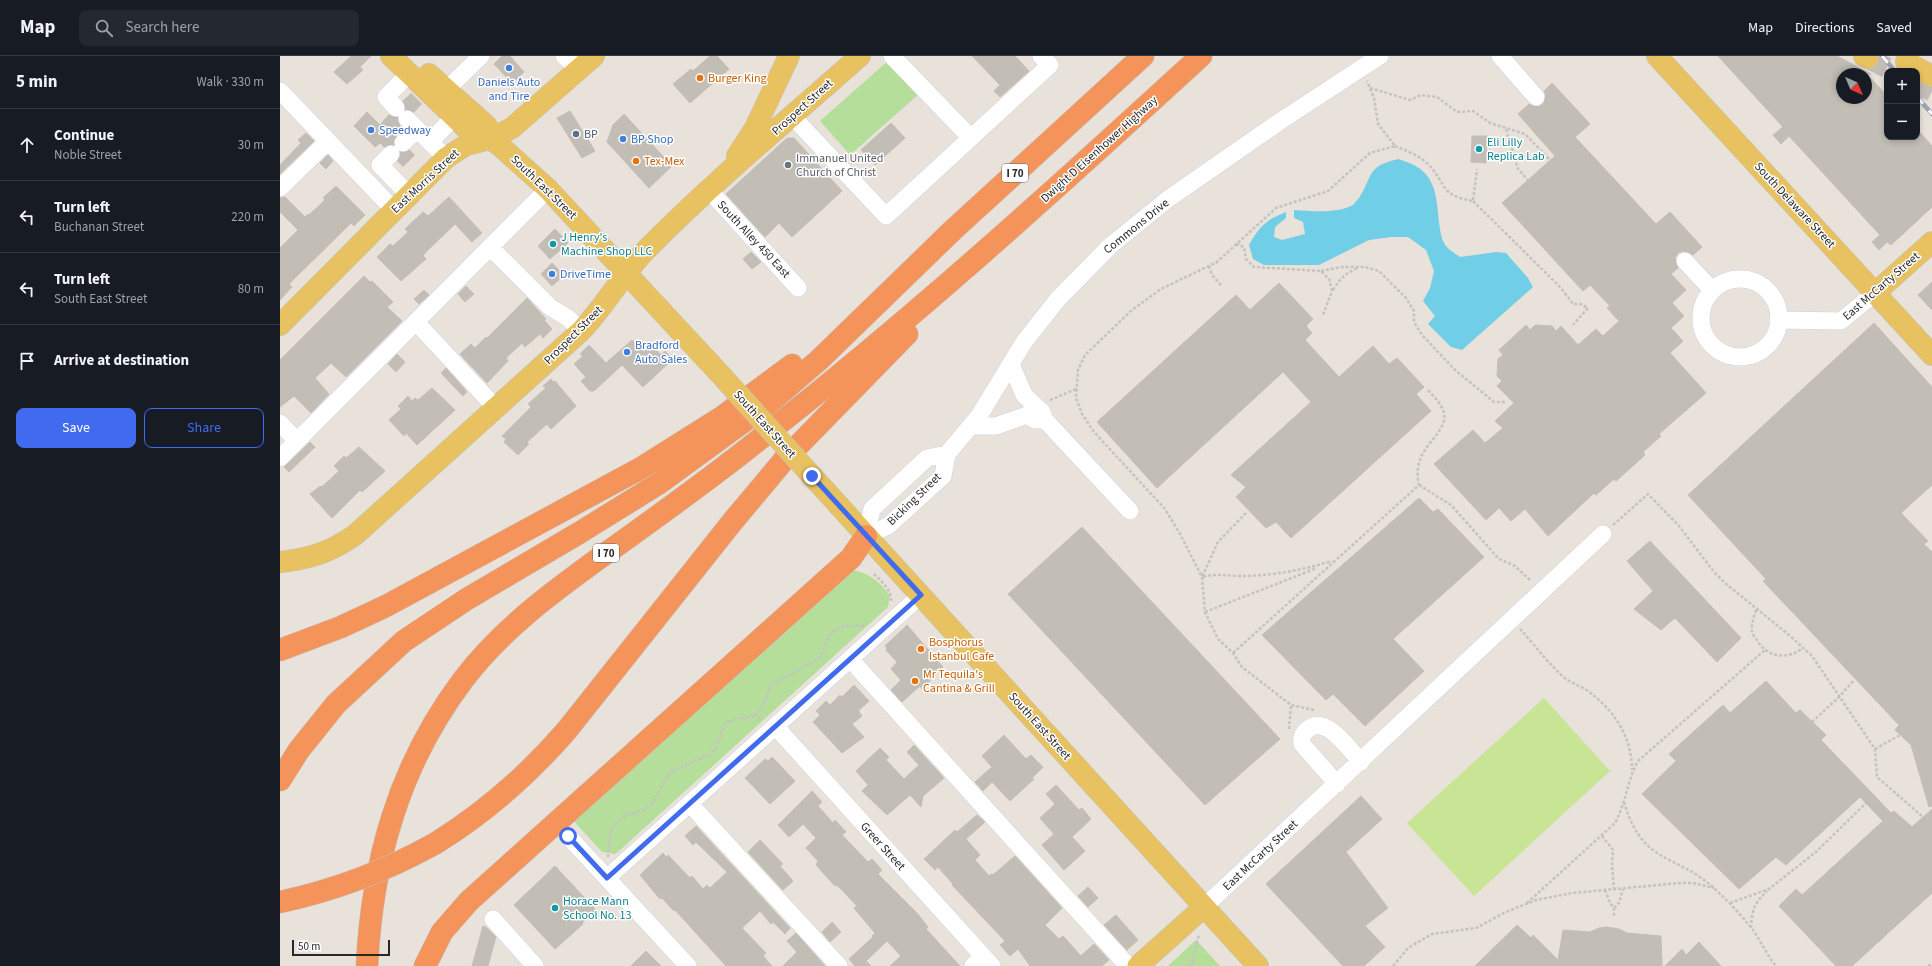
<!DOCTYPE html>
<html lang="en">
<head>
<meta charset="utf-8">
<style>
  body { margin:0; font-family:"Source Sans 3",sans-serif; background:#242831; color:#f1f3f6 }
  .controls { position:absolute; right:12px; top:12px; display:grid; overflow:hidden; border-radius:8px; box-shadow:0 2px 6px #0003 }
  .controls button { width:36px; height:36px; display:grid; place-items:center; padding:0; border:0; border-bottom:1px solid #363941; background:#171b24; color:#f1f3f6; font:20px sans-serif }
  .compass { position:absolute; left:1556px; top:12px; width:36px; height:36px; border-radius:50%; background:#171b24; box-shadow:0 2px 6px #0003; rotate:136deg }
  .scale { position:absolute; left:12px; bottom:10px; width:98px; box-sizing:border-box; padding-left:4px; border:2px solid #282828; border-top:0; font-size:11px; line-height:14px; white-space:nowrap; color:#282828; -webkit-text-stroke:3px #fff; paint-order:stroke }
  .stop { position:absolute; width:12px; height:12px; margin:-9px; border:3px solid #416bef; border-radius:50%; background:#fff }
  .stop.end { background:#416bef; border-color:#fff; box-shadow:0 1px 4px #0008 }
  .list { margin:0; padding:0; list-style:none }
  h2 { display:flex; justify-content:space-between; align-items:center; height:52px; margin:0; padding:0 16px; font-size:17px }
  h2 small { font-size:13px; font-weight:400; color:#9ea1a6 }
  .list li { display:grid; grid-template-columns:26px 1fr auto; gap:12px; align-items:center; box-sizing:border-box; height:72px; padding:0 16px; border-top:1px solid #363941 }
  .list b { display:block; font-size:15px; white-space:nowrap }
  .list p { margin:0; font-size:13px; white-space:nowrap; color:#9ea1a6 }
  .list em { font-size:13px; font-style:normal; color:#9ea1a6 }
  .actions { display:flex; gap:8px; padding:12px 16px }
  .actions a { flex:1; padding:9px 0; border:1px solid #416bef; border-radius:8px; text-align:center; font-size:14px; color:#416bef }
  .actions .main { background:#416bef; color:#fff }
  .icon { flex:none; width:22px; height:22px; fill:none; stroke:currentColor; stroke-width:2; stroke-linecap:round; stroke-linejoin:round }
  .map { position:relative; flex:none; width:1652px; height:910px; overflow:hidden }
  header { display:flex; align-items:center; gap:24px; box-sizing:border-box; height:56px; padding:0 20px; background:#171b24; border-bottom:1px solid #363941 }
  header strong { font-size:19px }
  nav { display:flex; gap:22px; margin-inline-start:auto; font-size:14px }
  .search { width:280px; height:36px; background:#242831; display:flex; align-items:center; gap:10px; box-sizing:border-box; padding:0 14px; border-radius:8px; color:#9ea1a6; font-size:15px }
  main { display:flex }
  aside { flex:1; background:#171b24 }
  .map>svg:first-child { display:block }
</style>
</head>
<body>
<header>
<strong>Map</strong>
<div class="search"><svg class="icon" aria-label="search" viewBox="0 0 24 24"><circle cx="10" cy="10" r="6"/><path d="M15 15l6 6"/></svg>Search here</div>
<nav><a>Map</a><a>Directions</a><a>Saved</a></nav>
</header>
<main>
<aside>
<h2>5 min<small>Walk · 330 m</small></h2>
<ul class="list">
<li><svg class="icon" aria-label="ahead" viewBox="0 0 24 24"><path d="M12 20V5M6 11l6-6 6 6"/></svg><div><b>Continue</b><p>Noble Street</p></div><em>30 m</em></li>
<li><svg class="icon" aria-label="left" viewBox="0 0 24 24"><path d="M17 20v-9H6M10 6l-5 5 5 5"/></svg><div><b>Turn left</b><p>Buchanan Street</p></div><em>220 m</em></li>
<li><svg class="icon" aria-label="left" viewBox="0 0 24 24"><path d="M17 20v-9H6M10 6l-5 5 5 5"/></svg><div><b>Turn left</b><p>South East Street</p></div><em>80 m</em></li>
<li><svg class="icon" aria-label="arrive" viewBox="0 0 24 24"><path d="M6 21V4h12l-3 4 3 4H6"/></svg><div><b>Arrive at destination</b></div></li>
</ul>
<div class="actions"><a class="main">Save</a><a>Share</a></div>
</aside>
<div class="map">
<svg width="1652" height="910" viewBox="0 0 1652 910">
  <rect width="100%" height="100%" fill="#e9e2da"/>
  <!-- green -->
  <path fill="#b4de99" d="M609,4L639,38L570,99L540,65Z
    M570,514C588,516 600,525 610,540L608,551L339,795L335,798L322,796L290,761Z
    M916,884L940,910H888Z"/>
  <!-- pitch -->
  <path fill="#c7e595" d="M1264,642L1330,715L1194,840L1127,767Z"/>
  <!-- water -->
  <path fill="#71cee7" d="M1118,103C1154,113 1156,132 1159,166C1160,173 1161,184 1166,190C1169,194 1176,198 1180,201L1216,196L1226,197L1248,222L1253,231L1182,294L1171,291L1148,268L1155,260L1143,245L1150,232L1154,215L1146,194L1128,181H1112L1089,184L1039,209H984L973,203L969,189C980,170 986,164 1006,156V162L995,171L994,181L1002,184L1025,178L1023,166L1014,162V154C1032,155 1056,158 1073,149C1075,147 1077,144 1079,142C1094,118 1086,111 1118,103Z"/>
  <!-- building -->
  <path fill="#c2bdb5" stroke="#c4beb4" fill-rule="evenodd" d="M71,0H91L80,11L83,14L67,28L54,16Z
    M222,0H230L244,16L232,27L214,8Z
    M430,0H437L449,13L410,47L393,28L411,13L413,15Z
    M692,0H735L749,15L720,41L714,35L720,29Z
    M1438,0H1557L1591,18H1587L1607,40V81H1637V73L1652,90V151L1611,189L1607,186L1599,194L1592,186L1600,179L1509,80L1501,88L1493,79L1503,71ZM1562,18H1586V42H1562Z
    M1272,27L1310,68L1295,81L1376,168L1390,156L1422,191L1413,199L1403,195L1398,197L1395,202L1398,212L1391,218L1406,234L1392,247L1404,260L1391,272L1403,285L1390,297L1426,337L1379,378L1381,380L1363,396L1365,399L1336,425L1334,423L1316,439L1314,437L1268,480L1245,453L1231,465L1219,452L1206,464L1154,408L1193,374L1205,387L1223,372L1215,365L1234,347L1217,330L1222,325L1217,320L1218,303L1223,299L1219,294L1246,269L1250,274L1255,269L1272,270L1276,275L1281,270L1298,289L1316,273L1323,280L1339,265L1327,252L1330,250L1310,229L1303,235L1222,147L1275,100L1238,58L1249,48L1258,51L1263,48L1266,39L1264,35Z
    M127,41L138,52L134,56L126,53L123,45Z
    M290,55L315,95L302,102L277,62Z
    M87,56L100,69L109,59L117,62L120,70L113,77L116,80L113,88L104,91L100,87L95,91L74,70Z
    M344,58L392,110L369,132L327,86L333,69Z
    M611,67L625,82L595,109L581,94Z
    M26,77L34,85L0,118V109L21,87L18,84Z
    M1192,80H1207L1206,107L1191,106Z
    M507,82H514L562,135L512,181L499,167L485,181L446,138Z
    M48,99L53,105L46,113L40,107Z
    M56,130L85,159L74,170L71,167L9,228L12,231L0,244V192L18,174L0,156V142L5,141L25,161L28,158L29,159L45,144L43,142Z
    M169,141L202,177L192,186L175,168L146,196L143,200L146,203L121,225L97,201L110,188L113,190L128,176L125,173L143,156L148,160Z
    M275,173L288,187L270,203L258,190Z
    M471,196L481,206L472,213L463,203Z
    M272,207L284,219L272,230L261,218Z
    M84,220L90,226L92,225L113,246L107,251L122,265L66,321L51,307L35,322L49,338L31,357L14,340L0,351V304Z
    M1652,226V254L1638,239Z
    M999,227L1033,263L1026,270L1032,277L1025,284L1059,321L1093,290L1109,308L1117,302L1144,331L1136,338L1151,355L1011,482L996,466L986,472L956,441L966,431L951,419L1031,346L1003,316L877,432L817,366L956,239L970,254Z
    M186,230L194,238L185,246L178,238Z
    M144,234L149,239L139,248L134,243Z
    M247,242L266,263L264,264L272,273L263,282L260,278L245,291L242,287L226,302L228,305L207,327L180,298L191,288L195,292L206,281L207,282Z
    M1594,267L1652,331V429L1621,457L1648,485L1644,488L1652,496V750L1649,751L1631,689L1615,674L1619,669L1483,525L1486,523L1408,439Z
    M352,284L362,294L370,287L381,299L385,295L393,303L363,331L342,309L314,335H310L301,325L306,321L294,308L303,300L300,298L309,289L326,307Z
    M117,298L125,306L116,316L108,308Z
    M166,312L187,336L183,340L161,317Z
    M271,323L273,326L275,325L296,350L271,373L267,368L247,386L249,388L238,399L224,386L226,383L222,380L251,351L248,348L266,332L263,330Z
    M152,332L175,354L137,389L126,377L124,380L109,364L121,353L118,350L128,340L132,345L135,342L138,344Z
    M30,386L35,391L9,416L4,411Z
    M79,391L105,415L82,436L80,434L52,462L30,438L39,431L43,430L59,415L54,410L64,400L66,402Z
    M1139,442L1153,456L1158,453L1204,501L1113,583L1144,615L1085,670L1053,638L1046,644L982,579Z
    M802,471L1000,683L925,749L728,538Z
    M1370,485L1461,582L1437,606L1395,562L1381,574L1354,553L1373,535L1347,505Z
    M627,569L663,611L642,633L640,630L622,646L611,634L621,624L611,613L617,606L606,594L607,592L605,590Z
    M1486,625L1516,657L1520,654L1546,679L1541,684L1611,757L1614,755L1632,771L1652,753V837L1572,910H1556L1499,850L1516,833L1522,839L1603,765L1580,741L1506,809L1496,801L1459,833L1362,738L1396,705L1389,698L1443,649L1450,657Z
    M574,629L589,645L579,654V656L582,660L572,668L584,681L562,697L533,666L540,659L536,655L546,645L550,649L560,639L562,641Z
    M724,679L746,703L751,699L763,711L752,722L754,723L730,745L712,726L703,735L695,726L712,711L702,700Z
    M634,689L664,722L643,740L641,751L630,739L607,759L582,735L588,729L576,715L600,692L609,701L606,704L624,723L639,709L627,696Z
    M492,701L515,725L490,748L465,722L485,703L488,705Z
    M776,729L799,754L802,752L811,763L792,781L805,795L784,814L762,789L774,778L760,762L775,748L766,738Z
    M532,735L542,746L538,750L553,767L555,764L566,776L562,779L588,806L592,803L602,814L598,818L637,857L648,871L646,873L680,910H610L621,900L607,885L586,905L591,910H575L569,903L593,881L592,880L595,877L574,852L577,850L559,831L556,829L555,830L536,809L538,805L526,792L536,782L523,768L509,781L498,769Z
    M1081,740L1102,763L1066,796L1108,852L1085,870L1105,891L1084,910H1063L986,828Z
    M697,759L705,766L686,783L700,799L695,804L709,820L711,818L713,819L735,800L782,852L765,869L779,883L783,880L801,900L814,888L829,904L822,910H750L738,893L730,900L720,889L725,885L672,829L673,828L658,811L655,814L644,803L675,774L677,776Z
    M416,770L510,872L505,878L493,866L491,868L480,855L462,872L486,897L483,900L492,910H446L395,854L394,855L382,842L380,843L360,819L383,797L386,801L388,799L410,822L412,820L423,833L427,829L430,832L447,816L416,786L413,789L405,780Z
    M480,784L503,808L500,810L513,825L503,834L468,796Z
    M275,810L316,854L302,867L303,868L275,893L234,849Z
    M808,831L818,842L808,851L798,840Z
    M836,859L858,884L847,894L824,869Z
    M552,866L561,876L550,886L542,876Z
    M1237,869L1251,882L1253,879L1278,904L1283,874L1310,876L1319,872L1327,871L1339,873L1347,877L1381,880L1382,910H1195Z
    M203,870L207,872L216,881L208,910H192Z
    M516,877L545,910H503L517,896L507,885Z
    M1419,886L1441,910H1385L1402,893L1406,899Z
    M366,895L381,910H351Z"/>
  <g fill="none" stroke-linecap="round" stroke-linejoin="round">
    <!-- minor-tunnel -->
    <path stroke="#c2bdb6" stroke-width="17" stroke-dasharray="17 8" stroke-linecap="butt" d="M125,43L136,54
      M108,60L119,71
      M105,92L117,81
      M117,105L129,93"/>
    <!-- major-tunnel -->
    <path stroke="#c2bdb6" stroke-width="21" stroke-dasharray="21 10" stroke-linecap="butt" d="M1588,2L1613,15
      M1637,28L1652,35"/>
    <defs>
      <path id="minor" d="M284,0L299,13
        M612,0L691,82
        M1220,0L1256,41
        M0,35L114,154
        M158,42L201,0
        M116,52L106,41L129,18
        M512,60L606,160L770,9L761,0
        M137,73L166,102
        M150,86L174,61
        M123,87L137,73L127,63
        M111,98L100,109L129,139
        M0,132L48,85
        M429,134L518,232
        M210,191L270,251L288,262L301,275
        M1405,205L1432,234
        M1421 262a39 39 0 1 1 78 0a39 39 0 1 1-78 0Z
        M1498,264L1561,265L1595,237
        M136,266L216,352
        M731,308L744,339L762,356L765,364L850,455
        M0,367L17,385
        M691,370H716L747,359L755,364H765
        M0,402L268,133
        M586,480L608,470L663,420L667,398L699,360L744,286L778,243L830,190L888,143L1002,64L1100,0
        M586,480L592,453L647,402L667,398
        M570,603L848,910
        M495,670L712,910
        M1057,728L1022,688C1021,682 1022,678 1027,674C1045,657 1069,693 1081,706
        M410,748L559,910
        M288,780L408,910
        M327,822L641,539
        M924,851L1323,478
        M213,863L255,910
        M693,910L703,900"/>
      <path id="major" d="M111,0L191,77L210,83L219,89L268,133L440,318
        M1377,0L1652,299
        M1584,0L1588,2
        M1626,6L1652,20
        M149,18L207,70L210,83
        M457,100L475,72L509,0
        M1595,237L1652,186
        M0,269L166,102L186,89L210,83L232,72L314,0
        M532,420L978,910
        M0,506C29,503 51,496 75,479L301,275C325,250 342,219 366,194C433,126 508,64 580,0
        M858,910L924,851"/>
      <path id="highway" d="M0,594L61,571L106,550L361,412L442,361L512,309
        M0,724L19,694L56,648L124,585L187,543L299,477L378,428L489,347L539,304L673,174L863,0
        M156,787C206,756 249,718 287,674L453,465L504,404L627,278
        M87,910C92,805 119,709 183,624C224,570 278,532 332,493C382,457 433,421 481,382C634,262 778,131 921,0
        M145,910L162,876L189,845L571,502L586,480"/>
    </defs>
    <!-- minor casing -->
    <use href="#minor" stroke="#cfd3e0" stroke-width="18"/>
    <!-- major casing -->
    <use href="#major" stroke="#c3c3c3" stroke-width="22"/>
    <!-- highway casing -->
    <use href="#highway" stroke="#c3c3c3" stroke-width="23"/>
    <!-- path -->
    <path stroke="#c3c3c3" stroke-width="2.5" stroke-dasharray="3 2" stroke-linecap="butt" d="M1090,32L1130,44L1141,39L1157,41L1177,56L1193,55L1210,67L1245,78L1270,104
      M1226,73L1238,113L1248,124
      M1115,90C1127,95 1141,100 1150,110C1168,131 1160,139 1193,145L1197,113
      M1193,145L1281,232L1293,248H1301L1308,252L1293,269
      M956,188L964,191L966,203L974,211L1041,215L1049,223L1052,235L1043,259
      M929,210L932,219L941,229
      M1041,215L1061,211H1085L1099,215L1126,242L1134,255V266L1142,279L1175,314L1214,346H1225
      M1053,234C1060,223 1065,217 1078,212
      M770,344L796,333
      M1139,429L1171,449L1219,503L1235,510L1251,525
      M966,457L938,486L922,521C936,517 947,520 961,520C993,520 1022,514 1052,505
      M1333,469L1368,438L1399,470L1434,516L1445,527L1509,579L1532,600L1595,693L1597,721L1643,761
      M594,518C602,526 612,534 611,546
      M1476,554C1474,560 1471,569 1472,576C1473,579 1475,582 1477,584C1487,602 1508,604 1523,592
      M925,556L1037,512
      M1240,573C1254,588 1271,611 1286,623C1293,628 1301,630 1308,635C1334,654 1352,681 1352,714
      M953,597L1139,429C1137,421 1137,412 1140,404C1145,386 1174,370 1161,350C1158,344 1151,338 1147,333
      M1034,654L1011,649L962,611L953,597L938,583L925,556L922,521L900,478L885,453L814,376L802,358L796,342L798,314L805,299L852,254L881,233L937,206L996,152L1048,135L1090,97L1115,90L1098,68L1094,42L1087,25
      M480,664L476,659L481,654L491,629L540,602L549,580L555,574L565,570H584
      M1532,666L1559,641L1574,624
      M1009,673L1011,649
      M1595,693L1620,679
      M1344,746C1363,811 1396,796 1436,834C1449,846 1462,860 1473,874C1481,886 1487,899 1496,910
      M1322,780L1333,794L1332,810L1334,833
      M328,801L330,778L335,768L344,760L364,754L372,748L390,716L430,698L436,692L443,672L447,666L476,659
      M1325,834L1330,847L1334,852V861
      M1247,847L1335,767C1346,747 1347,725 1358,705L1485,594
      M1450,847L1489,833L1536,796L1586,747
      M1334,852L1339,847L1343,833
      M1471,872C1472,853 1474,848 1487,835
      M908,910L913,905L919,878
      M1113,910L1128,892L1152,878L1196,872L1226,856L1256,844L1292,837L1400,827H1413L1434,832
      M1648,910L1652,908"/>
    <!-- minor -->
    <use href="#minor" stroke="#fff" stroke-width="17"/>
    <!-- major -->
    <use href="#major" stroke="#e8c160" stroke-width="21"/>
    <!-- highway -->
    <use href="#highway" stroke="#f5945a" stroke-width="22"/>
    <defs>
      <path id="rail" d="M1602,0L1615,15
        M1637,41L1652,58"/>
    </defs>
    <!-- rail casing -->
    <use href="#rail" stroke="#9da1b1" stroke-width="4.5"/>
    <!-- rail -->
    <use href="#rail" stroke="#fff" stroke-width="3" stroke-dasharray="9" stroke-linecap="butt"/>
    <defs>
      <path id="major-bridge" d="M440,318L532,420"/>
      <path id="highway-bridge" d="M0,846C56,834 106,815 156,787"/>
    </defs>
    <!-- major-bridge casing -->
    <use href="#major-bridge" stroke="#c3c3c3" stroke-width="22" stroke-linecap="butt"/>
    <!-- highway-bridge casing -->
    <use href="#highway-bridge" stroke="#c3c3c3" stroke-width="23" stroke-linecap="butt"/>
    <!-- major-bridge -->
    <use href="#major-bridge" stroke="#e8c160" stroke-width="21"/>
    <!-- highway-bridge -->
    <use href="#highway-bridge" stroke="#f5945a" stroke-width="22"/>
  </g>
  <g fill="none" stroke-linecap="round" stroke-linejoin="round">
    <!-- route -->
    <path stroke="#416bef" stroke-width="5" d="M288,780L327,822L641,539L532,420"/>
  </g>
  <!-- markers -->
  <g fill="#3f7fe0" stroke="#fff" stroke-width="1.5">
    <circle cx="229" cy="12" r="4"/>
    <circle cx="91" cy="74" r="4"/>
    <circle cx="343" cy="83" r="4"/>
    <circle cx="272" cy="218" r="4"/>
    <circle cx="347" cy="296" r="4"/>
  </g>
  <g fill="#e8710a" stroke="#fff" stroke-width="1.5">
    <circle cx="420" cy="22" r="4"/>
    <circle cx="356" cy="105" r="4"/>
    <circle cx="641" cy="593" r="4"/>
    <circle cx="635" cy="625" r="4"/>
  </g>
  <circle fill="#5c6f8a" stroke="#fff" stroke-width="1.5" cx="296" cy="78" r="4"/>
  <g fill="#0f9aa8" stroke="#fff" stroke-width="1.5">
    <circle cx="1199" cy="93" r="4"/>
    <circle cx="273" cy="188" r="4"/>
    <circle cx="275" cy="852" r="4"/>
  </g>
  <circle fill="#6b7280" stroke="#fff" stroke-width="1.5" cx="508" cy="109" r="4"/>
  <g text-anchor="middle" stroke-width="3" stroke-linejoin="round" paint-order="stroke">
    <!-- shield labels -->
    <g fill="#fff" stroke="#686868" stroke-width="1">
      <rect x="722" y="108" width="26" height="18" rx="3"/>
      <rect x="313" y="488" width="26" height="18" rx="3"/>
    </g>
    <g font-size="11" font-weight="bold" fill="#282828">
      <text x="735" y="121">I 70</text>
      <text x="326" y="501">I 70</text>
    </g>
    <!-- food labels -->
    <g font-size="12" fill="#c56008" stroke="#fff" text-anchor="start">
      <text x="428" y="26">Burger King</text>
      <text x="364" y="109">Tex-Mex</text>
      <text x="649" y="590">Bosphorus<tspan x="649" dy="14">Istanbul Cafe</tspan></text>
      <text x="643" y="622">Mr Tequila's<tspan x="643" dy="14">Cantina &amp; Grill</tspan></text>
    </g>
    <!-- shop labels -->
    <g font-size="12" fill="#366cbe" stroke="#fff" text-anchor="start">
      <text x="229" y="30" text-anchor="middle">Daniels Auto<tspan x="229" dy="14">and Tire</tspan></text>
      <text x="99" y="78">Speedway</text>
      <text x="351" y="87">BP Shop</text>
      <text x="280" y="222">DriveTime</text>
      <text x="355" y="293">Bradford<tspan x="355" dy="14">Auto Sales</tspan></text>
    </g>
    <!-- street labels -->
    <g font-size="12" fill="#282828" stroke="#fff">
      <text transform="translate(522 51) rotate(-42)" y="4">Prospect Street</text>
      <text transform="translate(819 93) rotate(-42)" y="4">Dwight D Eisenhower Highway</text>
      <text transform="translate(145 125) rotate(-43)" y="4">East Morris Street</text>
      <text transform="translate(264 131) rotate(44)" y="4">South East Street</text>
      <text transform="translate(1515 149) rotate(47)" y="4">South Delaware Street</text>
      <text transform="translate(856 170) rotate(-39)" y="4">Commons Drive</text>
      <text transform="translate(474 183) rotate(47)" y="4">South Alley 450 East</text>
      <text transform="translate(1601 230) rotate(-41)" y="4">East McCarty Street</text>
      <text transform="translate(293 279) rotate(-45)" y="4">Prospect Street</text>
      <text transform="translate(485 368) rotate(48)" y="4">South East Street</text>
      <text transform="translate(634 443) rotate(-44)" y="4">Bicking Street</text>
      <text transform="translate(760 670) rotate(48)" y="4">South East Street</text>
      <text transform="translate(603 790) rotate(48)" y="4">Greer Street</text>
      <text transform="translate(980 799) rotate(-43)" y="4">East McCarty Street</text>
    </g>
    <!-- service labels -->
    <g font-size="12" fill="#4e5e75" stroke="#fff" text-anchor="start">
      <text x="304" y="82">BP</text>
    </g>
    <!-- culture labels -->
    <g font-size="12" fill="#0d838f" stroke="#fff" text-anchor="start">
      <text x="1207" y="90">Eli Lilly<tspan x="1207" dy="14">Replica Lab</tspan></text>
      <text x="281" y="185">J Henry's<tspan x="281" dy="14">Machine Shop LLC</tspan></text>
      <text x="283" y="849">Horace Mann<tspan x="283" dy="14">School No. 13</tspan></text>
    </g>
    <!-- worship labels -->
    <g font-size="12" fill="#5b616d" stroke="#fff" text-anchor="start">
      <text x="516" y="106">Immanuel United<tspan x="516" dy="14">Church of Christ</tspan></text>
    </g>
  </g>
</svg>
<div class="controls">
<button>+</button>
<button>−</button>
</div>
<svg class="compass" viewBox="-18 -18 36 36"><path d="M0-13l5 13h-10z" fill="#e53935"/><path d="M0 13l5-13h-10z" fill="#9ea1a6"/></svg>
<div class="scale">50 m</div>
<div class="stop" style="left:288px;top:780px"></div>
<div class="stop end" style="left:532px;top:420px"></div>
</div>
</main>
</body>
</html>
